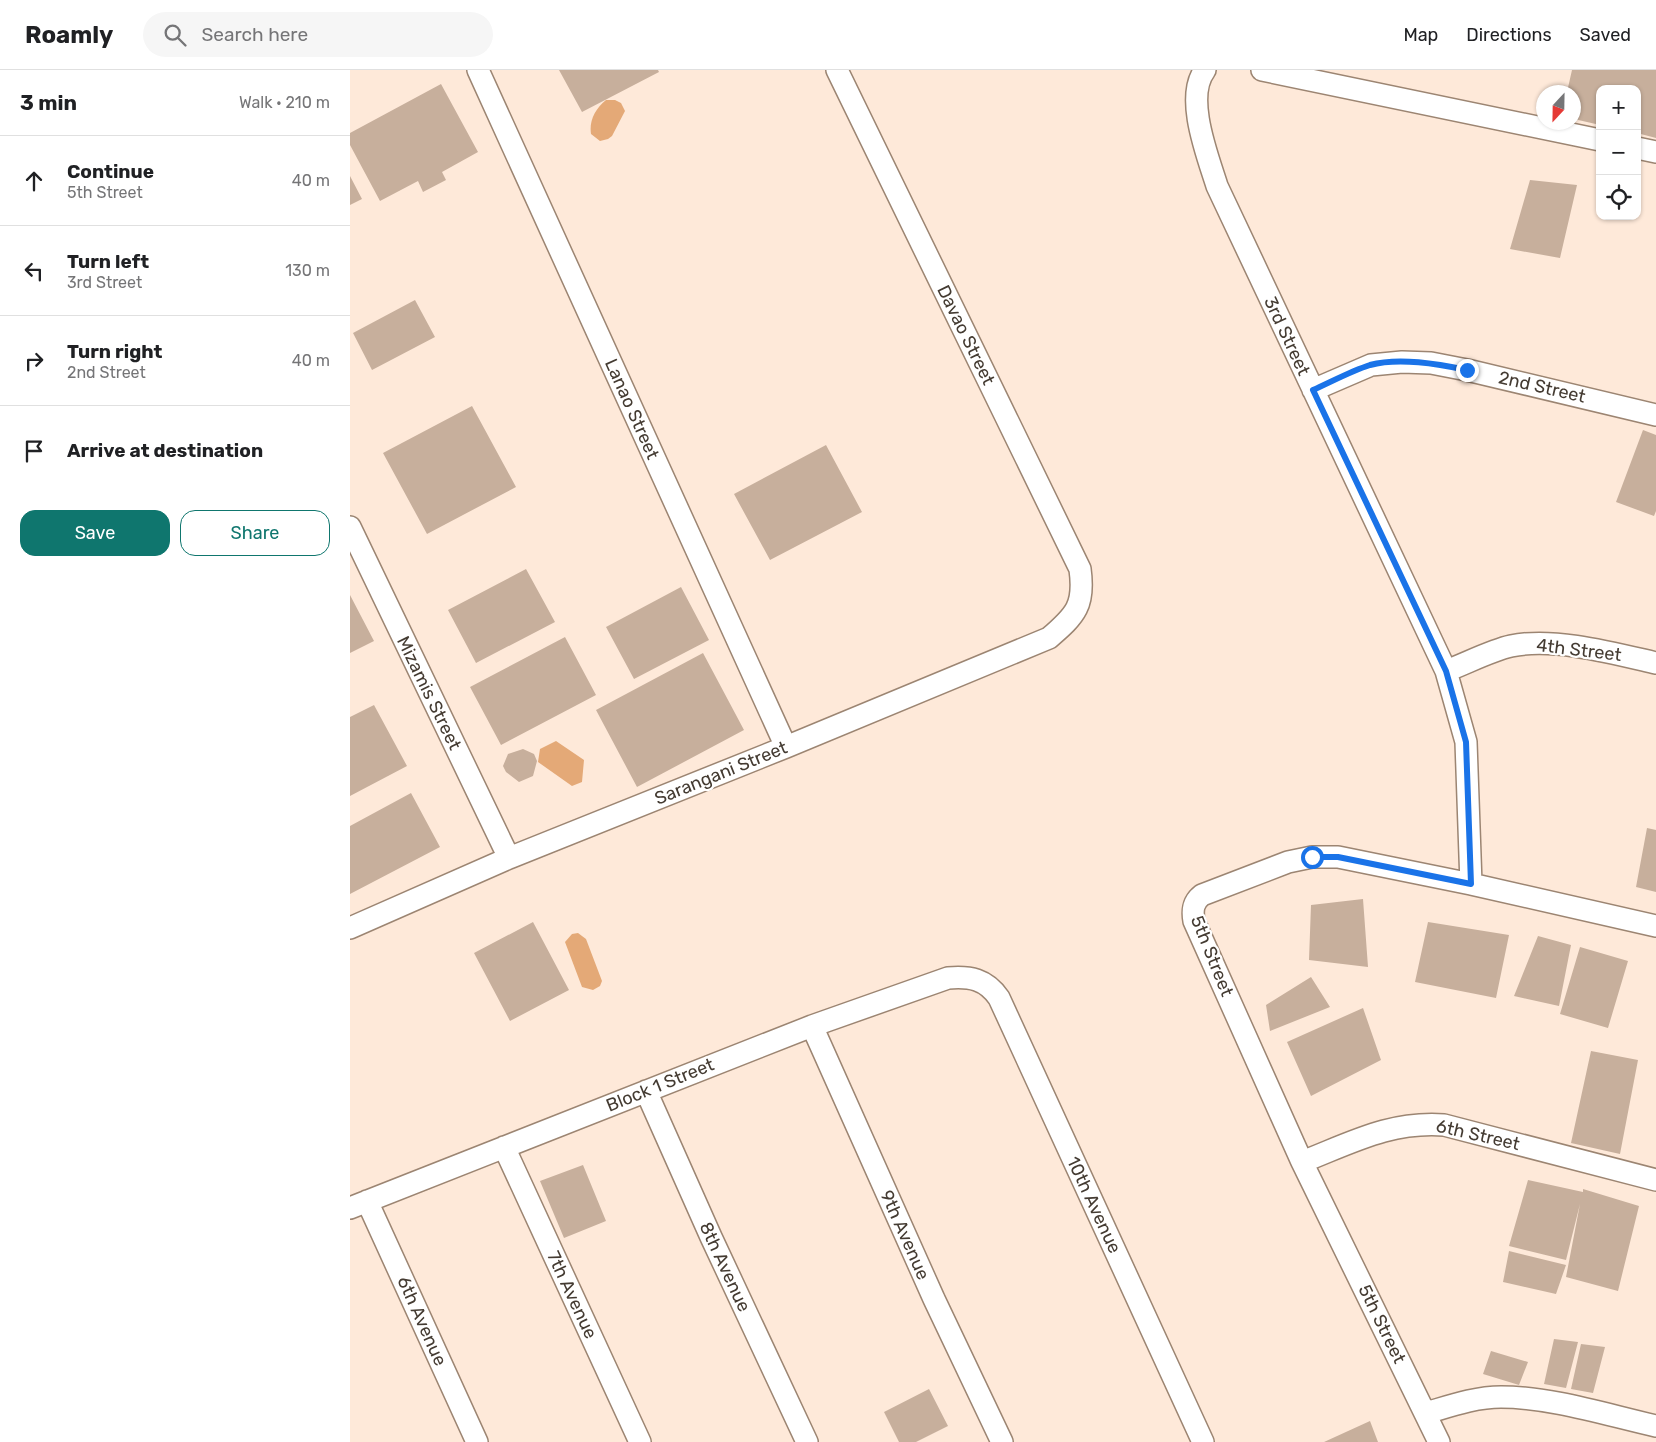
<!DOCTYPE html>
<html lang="en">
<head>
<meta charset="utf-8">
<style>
  body { margin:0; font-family:Rubik,sans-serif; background:#f6f6f6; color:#202124 }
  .controls { position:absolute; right:15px; top:15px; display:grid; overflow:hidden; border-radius:10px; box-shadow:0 1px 4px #0004 }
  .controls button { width:45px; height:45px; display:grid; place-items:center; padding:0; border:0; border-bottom:1px solid #e0e0e0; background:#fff; color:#202124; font:25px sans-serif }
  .compass { position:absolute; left:1186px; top:15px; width:45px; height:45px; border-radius:50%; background:#fff; box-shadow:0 1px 4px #0004; rotate:202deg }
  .stop { position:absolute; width:15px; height:15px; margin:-11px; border:4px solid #1a73e8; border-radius:50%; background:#fff }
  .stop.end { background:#1a73e8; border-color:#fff; box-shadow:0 1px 5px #0008 }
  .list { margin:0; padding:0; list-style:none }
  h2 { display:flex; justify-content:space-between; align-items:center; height:65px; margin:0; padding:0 20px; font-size:21px }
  h2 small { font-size:16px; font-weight:400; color:#757577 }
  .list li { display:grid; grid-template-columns:32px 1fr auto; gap:15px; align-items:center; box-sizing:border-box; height:90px; padding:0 20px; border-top:1px solid #e0e0e0 }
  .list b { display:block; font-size:19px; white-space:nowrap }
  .list p { margin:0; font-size:16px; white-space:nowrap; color:#757577 }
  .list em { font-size:16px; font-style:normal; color:#757577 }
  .actions { display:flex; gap:10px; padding:15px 20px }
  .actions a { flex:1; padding:11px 0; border:1px solid #0f766e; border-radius:15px; text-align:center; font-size:18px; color:#0f766e }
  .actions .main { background:#0f766e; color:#fff }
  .icon { flex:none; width:28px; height:28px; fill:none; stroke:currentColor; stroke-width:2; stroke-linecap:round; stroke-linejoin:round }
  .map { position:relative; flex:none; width:1306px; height:1372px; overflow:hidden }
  header { display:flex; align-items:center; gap:30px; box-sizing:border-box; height:70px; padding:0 25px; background:#fff; border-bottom:1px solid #e0e0e0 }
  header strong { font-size:24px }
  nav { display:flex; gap:28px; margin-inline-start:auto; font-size:18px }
  .search { width:350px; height:45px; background:#f6f6f6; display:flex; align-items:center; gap:12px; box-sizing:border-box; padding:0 18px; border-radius:28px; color:#757577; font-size:19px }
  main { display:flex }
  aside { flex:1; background:#fff }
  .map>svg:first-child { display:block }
</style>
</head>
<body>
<header>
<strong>Roamly</strong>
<div class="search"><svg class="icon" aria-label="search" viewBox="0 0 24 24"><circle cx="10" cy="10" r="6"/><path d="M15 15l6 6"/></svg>Search here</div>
<nav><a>Map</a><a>Directions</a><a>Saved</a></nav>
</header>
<main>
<aside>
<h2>3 min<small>Walk · 210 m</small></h2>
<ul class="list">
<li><svg class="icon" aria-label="ahead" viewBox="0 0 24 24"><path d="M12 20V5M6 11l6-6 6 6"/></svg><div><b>Continue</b><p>5th Street</p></div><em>40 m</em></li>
<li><svg class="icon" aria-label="left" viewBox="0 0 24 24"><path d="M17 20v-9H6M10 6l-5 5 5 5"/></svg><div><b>Turn left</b><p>3rd Street</p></div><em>130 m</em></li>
<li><svg class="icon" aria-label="right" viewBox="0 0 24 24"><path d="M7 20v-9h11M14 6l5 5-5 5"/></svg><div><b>Turn right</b><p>2nd Street</p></div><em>40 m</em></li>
<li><svg class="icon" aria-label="arrive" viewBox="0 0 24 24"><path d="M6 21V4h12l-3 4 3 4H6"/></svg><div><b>Arrive at destination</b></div></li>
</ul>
<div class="actions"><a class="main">Save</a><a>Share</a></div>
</aside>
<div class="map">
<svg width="1306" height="1372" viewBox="0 0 1306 1372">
  <rect width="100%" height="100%" fill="#fee9d9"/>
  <!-- water -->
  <path fill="#e4a977" d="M256,30H265L271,33L275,41L262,66L258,69L250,71L241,64C239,51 245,39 256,30Z
    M206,671L234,690L232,712L222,716L188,692L190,679Z
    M228,863L236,869L252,911L250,916L243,920L232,917L215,872L222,864Z"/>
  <!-- building -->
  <path fill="#c7af9c" d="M209,0H308L309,2L232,42Z
    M1222,0H1306V68L1287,63V19H1250V55L1224,49V22H1217Z
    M91,14L128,82L92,102L96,110L73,122L68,111L30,131L0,75V63Z
    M0,106L12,129L0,135Z
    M1180,110L1227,115L1210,188L1160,179Z
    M65,230L85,267L22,300L3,263Z
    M122,336L166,417L77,464L33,383Z
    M1293,360L1306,365V441L1304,446L1266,432Z
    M476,375L512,442L420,490L384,424Z
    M176,499L205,552L126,593L98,540Z
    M331,517L359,570L284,609L256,557Z
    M0,525L24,571L0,583Z
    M215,567L246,625L151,675L120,617Z
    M353,583L394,660L287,717L246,640Z
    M24,635L57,696L0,726V647Z
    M173,679L184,684L187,691L183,706L169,712L156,702L153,696L158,684Z
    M61,723L90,777L0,824V756Z
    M1297,758L1306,760V822L1286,817Z
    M1013,829L1018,897L959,890L961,835Z
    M183,852L219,920L160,951L124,883Z
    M1078,852L1159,865L1146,928L1065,912Z
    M1188,866L1221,875L1209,936L1164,926Z
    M1230,877L1278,891L1258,958L1210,944Z
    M961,907L980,937L920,961L916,935Z
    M1013,938L1031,990L961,1026L937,972Z
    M1241,981L1288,990L1270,1084L1221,1073Z
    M233,1095L256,1151L214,1168L190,1111Z
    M1178,1110L1233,1122V1119L1289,1136L1268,1221L1216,1207L1230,1134L1216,1190L1159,1176Z
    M1159,1181L1216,1195L1206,1224L1153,1212Z
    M1204,1269L1228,1272L1216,1318L1194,1314Z
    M1231,1274L1255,1277L1243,1323L1221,1319Z
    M1141,1281L1178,1292L1169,1315L1133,1304Z
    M579,1319L598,1356L566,1372H549L534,1342Z
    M1020,1351L1028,1372H974Z"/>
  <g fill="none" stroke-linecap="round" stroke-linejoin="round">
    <defs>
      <path id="minor" d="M128,0L436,677
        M855,0C834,27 858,87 867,116L1096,601L1116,672L1121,814
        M912,0L1250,70
        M1287,78L1306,82
        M963,320L1021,295L1052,292L1081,293L1117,300L1306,345
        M0,457L159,788
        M1096,601C1115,594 1142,580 1161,576C1204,567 1263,583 1306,593
        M0,858L159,788L436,677L699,568C726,545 735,535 730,499L487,0
        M462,956L584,1229L652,1372
        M296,1021L361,1167L457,1372
        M154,1077L290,1372
        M952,1092C1001,1073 1040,1051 1094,1055L1306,1110
        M17,1131L127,1372
        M0,1138L462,956L598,908C620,906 636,909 649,928L853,1372
        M1076,1343C1100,1336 1125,1327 1151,1327C1201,1327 1257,1345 1306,1356
        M1089,1372L952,1092L844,851C842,840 843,832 852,825L938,792L962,787H988L1121,814L1306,856"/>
    </defs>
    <!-- minor casing -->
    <use href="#minor" stroke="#9c8572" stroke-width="24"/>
    <!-- minor -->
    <use href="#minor" stroke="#fff" stroke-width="21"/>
  </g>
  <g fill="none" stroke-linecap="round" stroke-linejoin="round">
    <!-- route -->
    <path stroke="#1a73e8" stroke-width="6" d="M962,787H988L1121,814L1116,672L1096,601L963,320C981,312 1001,301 1020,295C1049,287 1088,294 1117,300"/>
  </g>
  <g text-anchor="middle" stroke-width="4.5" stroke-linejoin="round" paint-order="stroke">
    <!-- street labels -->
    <g font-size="18" fill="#443b32" stroke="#fff">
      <text transform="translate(616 265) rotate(64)" y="6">Davao Street</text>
      <text transform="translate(937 266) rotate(65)" y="6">3rd Street</text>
      <text transform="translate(1192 317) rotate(13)" y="6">2nd Street</text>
      <text transform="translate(282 339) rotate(66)" y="6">Lanao Street</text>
      <text transform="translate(1229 580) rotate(7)" y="6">4th Street</text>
      <text transform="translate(79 623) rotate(64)" y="6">Mizamis Street</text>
      <text transform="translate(371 703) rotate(-22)" y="6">Sarangani Street</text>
      <text transform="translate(862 886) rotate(68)" y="6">5th Street</text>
      <text transform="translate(310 1015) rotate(-22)" y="6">Block 1 Street</text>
      <text transform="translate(1128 1065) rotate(13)" y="6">6th Street</text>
      <text transform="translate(744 1135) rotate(65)" y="6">10th Avenue</text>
      <text transform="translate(555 1165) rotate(66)" y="6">9th Avenue</text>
      <text transform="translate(375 1197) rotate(65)" y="6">8th Avenue</text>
      <text transform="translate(222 1225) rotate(65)" y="6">7th Avenue</text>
      <text transform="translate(72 1251) rotate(66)" y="6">6th Avenue</text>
      <text transform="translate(1032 1254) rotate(64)" y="6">5th Street</text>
    </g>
  </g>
</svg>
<div class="controls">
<button>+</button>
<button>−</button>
<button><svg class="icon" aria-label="locate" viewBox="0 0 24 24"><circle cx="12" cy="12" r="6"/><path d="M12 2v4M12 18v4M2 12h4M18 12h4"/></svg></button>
</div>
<svg class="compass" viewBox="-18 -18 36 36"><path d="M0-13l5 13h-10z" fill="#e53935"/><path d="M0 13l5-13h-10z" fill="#757577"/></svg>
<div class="stop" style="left:962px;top:787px"></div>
<div class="stop end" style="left:1117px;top:300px"></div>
</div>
</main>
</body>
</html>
